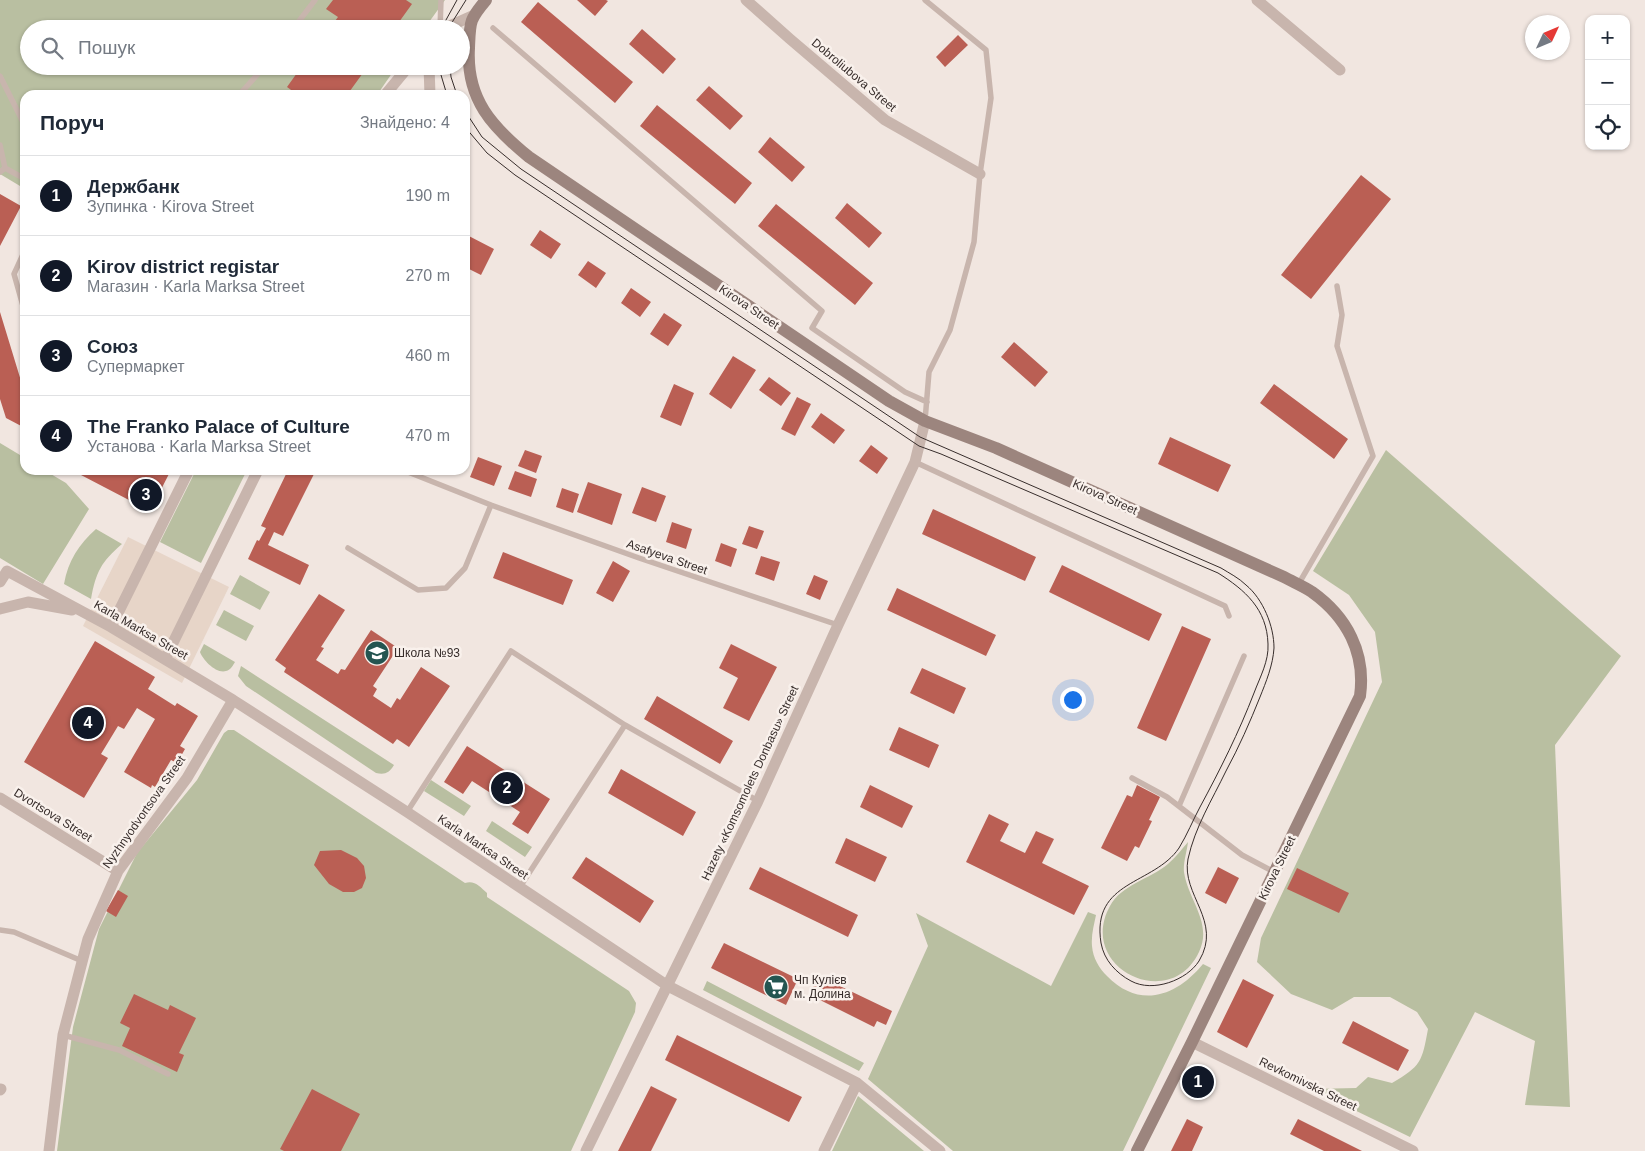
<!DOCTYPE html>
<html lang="uk">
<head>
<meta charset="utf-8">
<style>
  body { margin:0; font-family:Arial,sans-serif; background:#f6f6f7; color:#1f2937 }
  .controls { position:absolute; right:15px; top:15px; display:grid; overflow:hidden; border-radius:10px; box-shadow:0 1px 4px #0004 }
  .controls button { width:45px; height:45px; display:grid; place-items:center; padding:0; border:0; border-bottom:1px solid #e0e1e3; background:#fff; color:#1f2937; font:25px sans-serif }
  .compass { position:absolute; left:1525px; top:15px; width:45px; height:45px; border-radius:50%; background:#fff; box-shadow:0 1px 4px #0004; rotate:46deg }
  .you { position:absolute; left:1072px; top:699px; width:18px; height:18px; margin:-12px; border:4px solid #fff; border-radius:50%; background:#1a73e8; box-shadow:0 0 0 8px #1a73e833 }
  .badge { display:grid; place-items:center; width:32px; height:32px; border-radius:50%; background:#111827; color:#fff; font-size:16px; font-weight:700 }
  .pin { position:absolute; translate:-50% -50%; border:2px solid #fff; box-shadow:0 1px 5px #0006 }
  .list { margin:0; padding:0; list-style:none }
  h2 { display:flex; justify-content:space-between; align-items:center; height:65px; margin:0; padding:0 20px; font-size:21px }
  h2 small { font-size:16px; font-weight:400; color:#747a83 }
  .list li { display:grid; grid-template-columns:32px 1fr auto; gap:15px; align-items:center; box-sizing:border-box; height:80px; padding:0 20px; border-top:1px solid #e0e1e3 }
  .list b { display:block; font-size:19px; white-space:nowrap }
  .list p { margin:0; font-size:16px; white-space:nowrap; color:#747a83 }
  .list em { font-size:16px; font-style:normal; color:#747a83 }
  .icon { flex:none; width:28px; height:28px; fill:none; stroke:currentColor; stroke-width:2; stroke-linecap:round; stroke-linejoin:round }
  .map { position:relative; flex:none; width:1645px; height:1151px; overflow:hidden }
  .search { position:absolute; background:#fff; box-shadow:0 1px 4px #0004; left:20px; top:20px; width:450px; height:55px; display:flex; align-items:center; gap:12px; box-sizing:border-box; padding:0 18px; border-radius:28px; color:#747a83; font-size:19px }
  .panel { position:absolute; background:#fff; box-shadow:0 1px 4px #0004; left:20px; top:90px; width:450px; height:385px; border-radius:15px }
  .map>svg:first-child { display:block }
</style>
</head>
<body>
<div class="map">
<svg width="1645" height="1151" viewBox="0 0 1645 1151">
  <rect width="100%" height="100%" fill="#f1e6e0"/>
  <!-- green -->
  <path fill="#b9bfa1" d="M0,0H445L424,29H29V66H397L377,95H25V189L0,174Z
    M0,443L25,458V470H44L66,483L89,509L43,584L0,558Z
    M1386,450L1621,656L1555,745L1570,1107L1525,1105L1535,1041L1475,1012L1410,1137L1311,1089L1356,1088L1368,1077L1392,1083C1421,1066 1422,1062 1428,1029L1417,1012L1390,997H1354L1332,1010L1291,994L1257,962L1261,938L1382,682L1375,632L1349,595L1313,571Z
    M196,470H247L201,563L160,542Z
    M96,529L122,544C101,562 96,572 91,599L64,584C68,561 79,544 96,529Z
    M240,575L270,592L260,610L230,594Z
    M224,610L254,626L246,641L216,625Z
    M204,644L235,662C233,665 231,670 226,671C216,674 203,660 200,652Z
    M241,666L394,765C389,773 385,775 376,773L246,686L238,676Z
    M228,730H234L465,883C475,880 480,887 487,893V897L629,991L636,1003L635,1012L571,1151H57L73,1027L99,929L137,853L197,780L224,733Z
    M431,780L471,806L464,816L424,791Z
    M492,821L532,847L525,857L486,831Z
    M1188,842C1187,851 1183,863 1184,872C1188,900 1213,923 1199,952C1170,1014 1076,967 1110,906C1121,885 1150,879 1168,864C1175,858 1182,849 1188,842Z
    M1088,912L1096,915C1094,925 1091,935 1092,946C1093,958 1099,968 1107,976C1139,1009 1176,997 1203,964L1211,968L1123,1151H953L868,1079L928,946L916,913L1051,986Z
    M707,981L864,1063L859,1071L703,990Z
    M858,1096L924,1151H832Z"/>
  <!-- plaza -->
  <path fill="#e7d5c8" d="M128,537L229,587L182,683L83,626Z"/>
  <!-- building -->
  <path fill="#ba5f54" d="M333,0H406L412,4L394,29H329L338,17L326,9Z
    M577,0H606L608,1L595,16Z
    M538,2L633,82L615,103L521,22Z
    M642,29L676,59L663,74L629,44Z
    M958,35L968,45L945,67L936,57Z
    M302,66H368L347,95H298L287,87Z
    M709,86L743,116L730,130L696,100Z
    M657,105L752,183L735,204L640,126Z
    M770,137L805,167L792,182L758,152Z
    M1361,175L1391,199L1311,299L1281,275Z
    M0,194L21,206L0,246Z
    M847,203L882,233L869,248L835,218Z
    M776,204L873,283L855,305L758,226Z
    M540,230L561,244L551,259L530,245Z
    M465,234L494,249L481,275L465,267Z
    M588,261L606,273L596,288L578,275Z
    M631,288L651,302L640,317L621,303Z
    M0,312L25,394V428L6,418L0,399Z
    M664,313L682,325L668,346L650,334Z
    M1014,342L1048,372L1035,387L1001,357Z
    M733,356L756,370L731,409L709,394Z
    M769,377L791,393L781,406L759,390Z
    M674,384L694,393L681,426L660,417Z
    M1274,384L1348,439L1334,459L1260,403Z
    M797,397L811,404L795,436L781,429Z
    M821,413L845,430L834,444L811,427Z
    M1170,437L1231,465L1218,492L1158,464Z
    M871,445L888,458L877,474L859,461Z
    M525,450L542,456L536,473L518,466Z
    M478,457L502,466L494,486L470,477Z
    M84,470H171L150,511L81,475Z
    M288,470H316L283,536L274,532L268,545L309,565L300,585L248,559L257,540L259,541L266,528L261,526Z
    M515,471L537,479L531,497L508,489Z
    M588,482L622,494L612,525L577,512Z
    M642,487L666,496L656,522L632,513Z
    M562,488L579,494L573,513L556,507Z
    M933,509L1036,557L1025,581L922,534Z
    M672,522L692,529L686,549L666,542Z
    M749,526L764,531L757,549L742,544Z
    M721,543L737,549L731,567L715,561Z
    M503,552L573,580L563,605L493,578Z
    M761,556L780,562L774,581L755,574Z
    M613,561L630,571L613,602L596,593Z
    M1062,565L1162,614L1149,641L1049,592Z
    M814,575L828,581L820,600L806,594Z
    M897,588L996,635L986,656L887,610Z
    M319,594L345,610L321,647L324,648L316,660L338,674L341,669L345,670L371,630L398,648L373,686L377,689L373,696L391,708L397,698L400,700L421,667L450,686L409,747L397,739L393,744L284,672L286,668L275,660Z
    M1182,626L1211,639L1166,741L1137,728Z
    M95,641L155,677L148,689L175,706L177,703L198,716L180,746L185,749L177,763L171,760L155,787L152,785L151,788L124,772L155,719L137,708L124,729L118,726L101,754L108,758L84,798L24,762Z
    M731,644L777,667L749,721L723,708L738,678L719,668Z
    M922,668L966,688L954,714L910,693Z
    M657,696L733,741L720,764L644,719Z
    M899,727L939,745L929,768L889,750Z
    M467,746L550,799L528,834L512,824L520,812L472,781L463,794L444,782Z
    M621,769L696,812L683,836L608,793Z
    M870,785L913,806L902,828L860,807Z
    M1137,785L1160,797L1149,820L1152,821L1139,848L1135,846L1127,861L1101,848L1127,795L1132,797Z
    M989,814L1009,824L1000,841L1025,853L1036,831L1054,839L1042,863L1089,886L1074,915L966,862Z
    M846,838L887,857L875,882L835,863Z
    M341,850L357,858L364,866L366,878L362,888L354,892H343L329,884L314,865L320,851Z
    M586,857L654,901L640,923L572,878Z
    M760,867L858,915L848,937L749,889Z
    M1218,867L1239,878L1226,904L1205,893Z
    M1297,868L1349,893L1339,913L1287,889Z
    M118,890L128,896L116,917L106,911Z
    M724,943L798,979L786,1005L711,968Z
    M819,976L892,1011L886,1025L877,1021L874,1027L820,1000L823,994L812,989Z
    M1243,979L1274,995L1247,1048L1217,1032Z
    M134,994L168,1010L170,1005L196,1018L179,1053L184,1055L177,1072L122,1046L130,1028L120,1023Z
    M1353,1021L1409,1050L1398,1071L1342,1043Z
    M677,1035L802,1097L789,1122L665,1060Z
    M651,1086L677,1099L651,1151H618Z
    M312,1089L360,1114L341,1151H284L280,1149Z
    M1187,1119L1203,1127L1192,1151H1171Z
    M1298,1119L1362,1151H1324L1290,1134Z"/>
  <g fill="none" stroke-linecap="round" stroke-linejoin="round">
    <!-- service -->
    <path stroke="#c8b5ad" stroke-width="5.5" d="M925,0L986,50L991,98L980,174L974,242L950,330L929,372L925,421
      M493,28L822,311L812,328L905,392L927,402
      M293,29L315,0
      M440,29L441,0
      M0,76L25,126
      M239,95L265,66
      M0,145L5,168
      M0,172L5,168L25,179
      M25,250L14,274L25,313
      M915,462L1225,606L1229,616
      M403,470L491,505
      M348,548L418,590L446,588L465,568L491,505L639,558L838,625
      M1298,585L1373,456L1337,346L1342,315L1337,286
      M625,725L758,801
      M1132,778L1167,797L1242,855L1274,872
      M1179,806L1244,656
      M407,812L511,651L625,725L520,887
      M0,930L14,932L82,961
      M63,1035L119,1050L168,1074"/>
    <!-- minor -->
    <path stroke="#c8b5ad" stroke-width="11" d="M746,0L790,39L885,120L980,174
      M1257,0L1340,70
      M443,29L472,16
      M429,66L430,95
      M385,95L409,66
      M0,582L7,571L111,627L233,700L407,812L668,986L857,1083L940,1151
      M0,609L28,602L72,610
      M111,627L189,470
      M165,659L258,470
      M0,798L118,871
      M1192,1042L1413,1151
      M0,1090L1,1089
      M49,1151L63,1035L88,939L118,871L187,778L233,700
      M586,1151L758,801L838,625L915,462L925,421
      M824,1151L857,1083"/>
    <!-- secondary -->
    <path stroke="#9c857e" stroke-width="12" d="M486,0C469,20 470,22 469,48C466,99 492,127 529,157L889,401L925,421L996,448L1284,577C1293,582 1303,586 1312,592C1347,617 1366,653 1360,696L1192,1042L1137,1151"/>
    <!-- tram -->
    <path stroke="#372d2b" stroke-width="1" d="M441,29L457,0
      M451,29V24L466,0
      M441,66V75L447,95
      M450,66L451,77L457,95
      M465,111L482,137L521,169L920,437L1221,568C1229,573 1239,578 1246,585C1263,599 1274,626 1274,648C1273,665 1266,682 1260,697C1250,722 1239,747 1226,771C1212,800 1195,827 1188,859C1181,895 1223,921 1199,961C1187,980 1153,993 1131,981C1116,973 1104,960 1101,943C1091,880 1154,885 1179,848C1187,835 1193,820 1200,807C1220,770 1239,732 1254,693C1260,677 1269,661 1268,644C1267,609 1245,590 1218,573L941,454L919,446L515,175L487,153L465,127"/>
  </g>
  <!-- icons -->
  <defs>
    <symbol id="school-disc" viewBox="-11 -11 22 22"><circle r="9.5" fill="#245551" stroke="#f9f1ec"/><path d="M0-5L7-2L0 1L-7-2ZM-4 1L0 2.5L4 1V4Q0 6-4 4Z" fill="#fff"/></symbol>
    <symbol id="supermarket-disc" viewBox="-11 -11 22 22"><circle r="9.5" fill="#245551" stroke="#f9f1ec"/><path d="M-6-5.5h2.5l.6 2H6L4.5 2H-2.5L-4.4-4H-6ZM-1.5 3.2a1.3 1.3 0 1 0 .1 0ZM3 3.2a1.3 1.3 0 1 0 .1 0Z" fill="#fff"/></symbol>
  </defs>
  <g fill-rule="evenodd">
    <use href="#school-disc" x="363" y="639" width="28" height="28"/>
    <use href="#supermarket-disc" x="762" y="973" width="28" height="28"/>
  </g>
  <g text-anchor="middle" stroke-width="5" stroke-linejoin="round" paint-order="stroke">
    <!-- street labels -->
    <g font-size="12" fill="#372d2b" stroke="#f9f1ec">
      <text transform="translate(854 75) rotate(40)" y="4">Dobroliubova Street</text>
      <text transform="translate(749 307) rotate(34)" y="4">Kirova Street</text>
      <text transform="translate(1105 497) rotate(24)" y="4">Kirova Street</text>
      <text transform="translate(667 557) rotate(19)" y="4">Asafyeva Street</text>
      <text transform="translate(141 630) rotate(30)" y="4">Karla Marksa Street</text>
      <text transform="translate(750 783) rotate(-65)" y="4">Hazety «Komsomolets Donbasu» Street</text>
      <text transform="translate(144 812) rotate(-55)" y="4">Nyzhnyodvortsova Street</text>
      <text transform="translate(53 815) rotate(32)" y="4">Dvortsova Street</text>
      <text transform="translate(483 847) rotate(34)" y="4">Karla Marksa Street</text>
      <text transform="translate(1277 868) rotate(-64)" y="4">Kirova Street</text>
      <text transform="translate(1308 1084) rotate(26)" y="4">Revkomivska Street</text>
    </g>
    <!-- poi labels -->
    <g font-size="12" fill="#372d2b" stroke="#f9f1ec" text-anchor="start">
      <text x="394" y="657">Школа №93</text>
      <text x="794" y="984">Чп Кулієв<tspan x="794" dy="14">м. Долина</tspan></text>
    </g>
  </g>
</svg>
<div class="controls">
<button>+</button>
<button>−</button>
<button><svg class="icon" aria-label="locate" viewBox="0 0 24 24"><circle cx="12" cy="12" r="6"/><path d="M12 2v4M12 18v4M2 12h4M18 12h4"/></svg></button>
</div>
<svg class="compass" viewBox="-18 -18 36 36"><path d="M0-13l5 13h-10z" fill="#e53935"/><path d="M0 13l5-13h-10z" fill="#747a83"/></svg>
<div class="you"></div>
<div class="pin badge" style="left:1198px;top:1082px">1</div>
<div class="pin badge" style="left:507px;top:788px">2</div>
<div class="pin badge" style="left:146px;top:495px">3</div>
<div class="pin badge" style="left:88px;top:723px">4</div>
<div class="search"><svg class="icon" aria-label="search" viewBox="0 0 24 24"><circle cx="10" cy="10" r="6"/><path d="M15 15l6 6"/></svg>Пошук</div>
<section class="panel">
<h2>Поруч<small>Знайдено: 4</small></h2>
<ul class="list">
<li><span class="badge">1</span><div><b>Держбанк</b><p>Зупинка · Kirova Street</p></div><em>190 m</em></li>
<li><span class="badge">2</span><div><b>Kirov district registar</b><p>Магазин · Karla Marksa Street</p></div><em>270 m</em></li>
<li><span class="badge">3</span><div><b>Союз</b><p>Супермаркет</p></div><em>460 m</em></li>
<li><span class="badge">4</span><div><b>The Franko Palace of Culture</b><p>Установа · Karla Marksa Street</p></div><em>470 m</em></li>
</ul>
</section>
</div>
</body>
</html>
